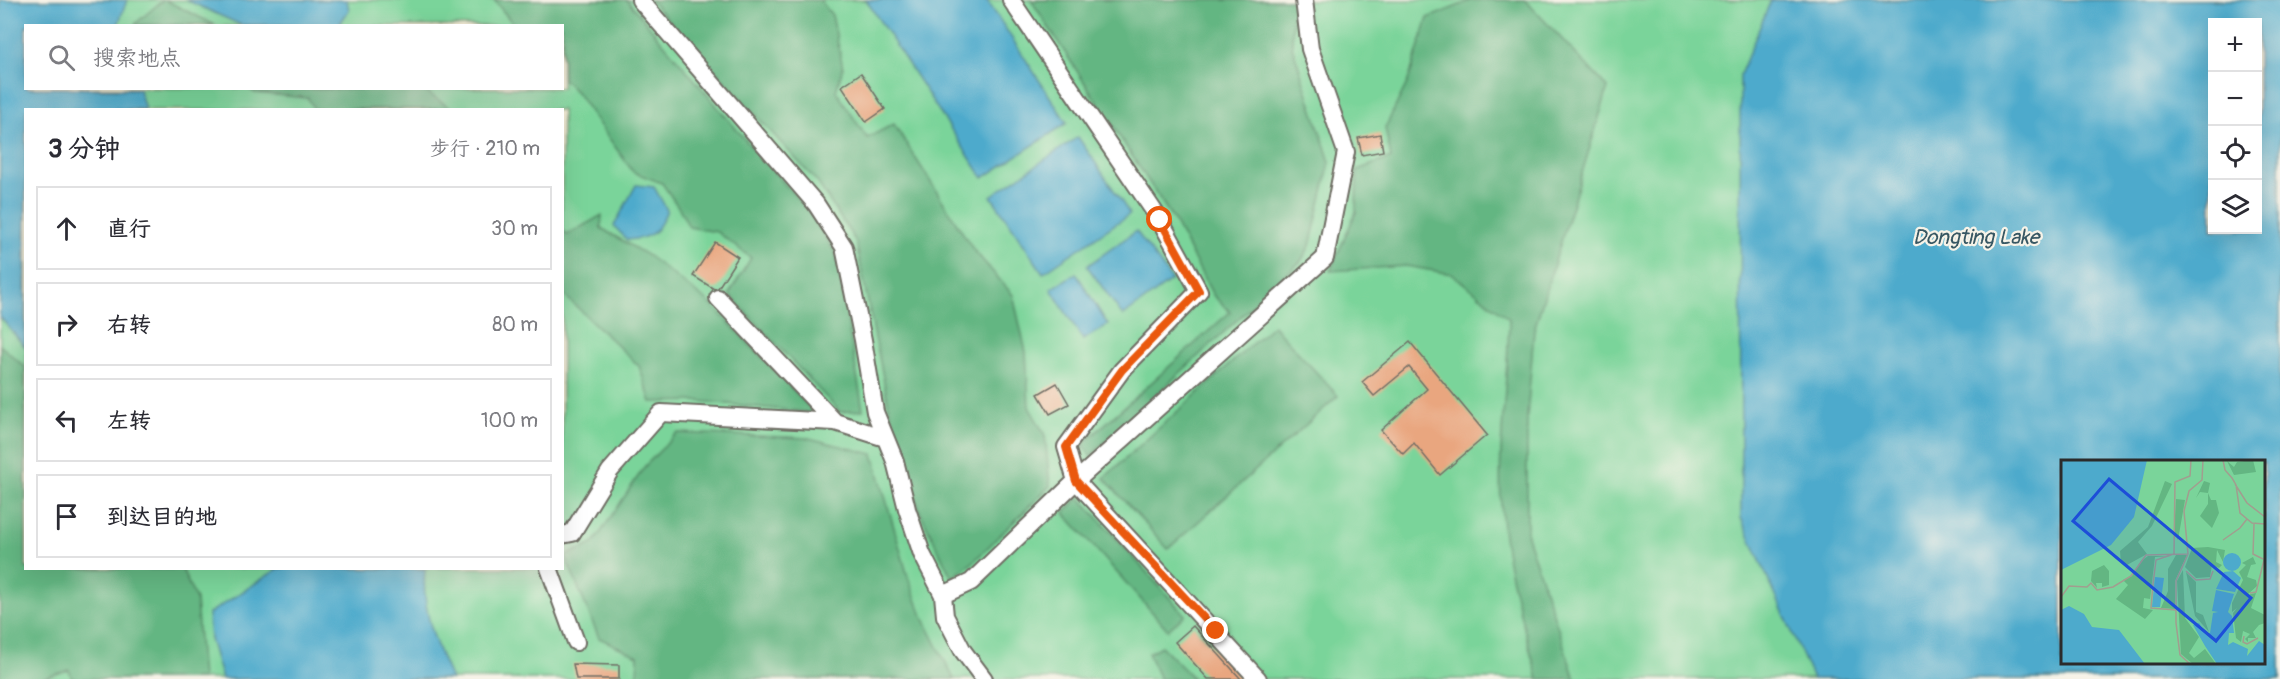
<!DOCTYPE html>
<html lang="zh">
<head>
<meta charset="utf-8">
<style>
  body { margin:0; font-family:Pangolin,"LXGW WenKai TC",sans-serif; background:#f7f7f7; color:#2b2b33 }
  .controls { position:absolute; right:18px; top:18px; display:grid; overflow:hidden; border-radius:0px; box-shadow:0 6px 24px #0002 }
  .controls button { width:54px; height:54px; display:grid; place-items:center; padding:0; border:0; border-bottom:2px solid #e1e1e2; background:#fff; color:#2b2b33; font:30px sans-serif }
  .stop { position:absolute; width:18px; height:18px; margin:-14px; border:4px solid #ea580c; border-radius:50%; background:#fff }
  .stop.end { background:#ea580c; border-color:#fff; box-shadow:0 2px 6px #0008 }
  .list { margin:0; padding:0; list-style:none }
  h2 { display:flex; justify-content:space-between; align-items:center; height:78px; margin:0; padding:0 24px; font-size:26px }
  h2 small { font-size:20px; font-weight:400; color:#7c7c81 }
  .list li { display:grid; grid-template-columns:39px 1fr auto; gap:18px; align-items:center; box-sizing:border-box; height:84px; margin:0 12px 12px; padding:0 12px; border:2px solid #e1e1e2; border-radius:0px }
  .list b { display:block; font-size:22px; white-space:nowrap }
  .list em { font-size:20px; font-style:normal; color:#7c7c81 }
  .icon { flex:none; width:33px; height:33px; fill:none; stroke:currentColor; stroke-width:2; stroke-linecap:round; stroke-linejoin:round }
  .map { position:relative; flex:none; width:2280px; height:679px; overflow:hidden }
  .search { position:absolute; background:#fff; box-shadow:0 6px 24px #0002; left:24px; top:24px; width:540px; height:66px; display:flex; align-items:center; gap:15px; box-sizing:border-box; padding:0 21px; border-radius:0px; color:#7c7c81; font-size:22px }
  .panel { position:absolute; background:#fff; box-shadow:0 6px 24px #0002; left:24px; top:108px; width:540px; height:462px; border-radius:0px }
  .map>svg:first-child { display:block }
</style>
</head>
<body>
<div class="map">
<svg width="2280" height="679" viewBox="0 0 2280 679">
  <rect width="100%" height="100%" fill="#f7f3e8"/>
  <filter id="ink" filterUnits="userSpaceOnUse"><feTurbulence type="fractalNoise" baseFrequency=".0167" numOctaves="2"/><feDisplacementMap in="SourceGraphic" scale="12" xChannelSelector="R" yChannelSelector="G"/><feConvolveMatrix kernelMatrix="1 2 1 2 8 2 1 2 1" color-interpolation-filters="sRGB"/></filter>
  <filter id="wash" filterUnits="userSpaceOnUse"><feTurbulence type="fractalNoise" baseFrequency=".008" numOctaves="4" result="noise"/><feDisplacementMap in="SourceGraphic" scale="24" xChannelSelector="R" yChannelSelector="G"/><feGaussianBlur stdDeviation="1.35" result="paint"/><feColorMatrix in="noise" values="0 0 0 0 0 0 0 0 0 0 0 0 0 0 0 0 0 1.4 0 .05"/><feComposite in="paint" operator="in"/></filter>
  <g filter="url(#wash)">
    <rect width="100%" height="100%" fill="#f1e9d2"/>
    <!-- green -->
    <path fill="#7ad49a" stroke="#528062" stroke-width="1.5" fill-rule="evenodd" d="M0,0H2280V679H0ZM2212,22H2258V230H2212ZM26,26H562V88H26ZM26,110H562V568H26ZM2062,462H2264V662H2062Z"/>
    <!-- forest -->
    <path fill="#63b682" stroke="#477056" stroke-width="1.5" d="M163,0H165L215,25H136L135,24Z
      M494,0H627L754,150L809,211L836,254L863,410L840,412L729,294L751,258L717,232L689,227L679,208L662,183L633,172L576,92L563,79L562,26L514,25Z
      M650,0H820L832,15L843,68L836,91L867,138L894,124L973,249L1013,295L1026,352L1029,407L1045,435L1050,486L973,562L952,578L920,512L891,417L856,242L818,183Z
      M1031,0H1293L1292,46L1330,162L1310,246L1301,261L1090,456L1083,444L1230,312L1213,295L1173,219Z
      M1472,0H1525L1608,88L1534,330L1527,417V536L1575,679H1538C1524,626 1506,572 1502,517C1496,452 1508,385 1509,319L1452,274L1406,266L1330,271L1356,212L1357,170L1391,158L1385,128L1408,81L1428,18Z
      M249,89H422L452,109H314L308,98L255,93Z
      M602,215L601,228L647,255L711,304L815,413L699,401L651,402L639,366L563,294L562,229L567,235Z
      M1273,325L1338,396L1168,549L1104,478Z
      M0,345L25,367L26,568L182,569L196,600L202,679H72L69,670L40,679H0Z
      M677,433L809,438L873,454L908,577L921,613L954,679H637L638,656L599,638L565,556L593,544L645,466Z
      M1079,497L1185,615L1168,630L1064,513Z
      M1161,646L1194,679H1160L1148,653Z"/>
    <!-- water -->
    <path fill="#4daacc" stroke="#3c6a7c" stroke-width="1.5" fill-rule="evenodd" d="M0,0H127L118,25L26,26V88L139,89L145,109L26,110L25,347L0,317Z
      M186,0H347L349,10L339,25H241Z
      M866,0H987L1067,123L983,178Z
      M1771,0H2280V679H1813L1741,518L1740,75ZM2212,22H2258V230H2212ZM2062,462H2264V662H2062Z
      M1078,137L1130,214L1043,273L991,196Z
      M636,185L654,187L667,210C658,233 652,238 627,240L614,226Z
      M1136,231L1172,280L1123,316L1087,266Z
      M1076,273L1108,325L1083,340L1051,289Z
      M279,568L425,569C421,607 435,645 451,679H222L210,639L208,614Z"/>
    <g id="blocks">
      <!-- building -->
      <path fill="#e9a67f" d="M861,73L885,109L866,122L842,86Z
        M1380,134L1383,151L1362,155L1358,138Z
        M715,242L738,257L718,288L714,289L693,276Z
        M1410,342L1487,435L1440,475L1414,443L1403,454L1381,430L1427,389L1409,367L1374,396L1362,382Z
        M1057,383L1069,404L1050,414L1038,394Z
        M1193,626L1241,679H1208L1175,642Z
        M573,664L619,665V679H576Z"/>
    </g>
  </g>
  <g filter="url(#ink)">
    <use href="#blocks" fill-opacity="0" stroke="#706e65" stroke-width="1.5"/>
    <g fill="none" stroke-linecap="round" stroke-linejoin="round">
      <defs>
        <path id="street" d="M640,0L816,204L844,247L863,340L875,412L895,461L907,509L922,554L943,595
          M1011,0L1160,220L1199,291L1122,370L1066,447L1076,481L1258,679
          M718,298L835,422L885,438
          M562,535L572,533L610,471L661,413L835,422
          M549,568L576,642
          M984,679L963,651L945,616L943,595L971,582L1076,481L1325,258L1346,152L1310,49L1304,0"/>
      </defs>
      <!-- street casing -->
      <use href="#street" stroke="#706e65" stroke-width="20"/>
      <!-- street -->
      <use href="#street" stroke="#fff" stroke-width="16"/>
    </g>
  </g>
  <g fill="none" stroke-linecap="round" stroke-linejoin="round" filter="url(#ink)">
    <!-- route -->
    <path stroke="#ea580c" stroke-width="8" d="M1160,220L1199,291L1122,370L1066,447L1076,481L1216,631"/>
  </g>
  <g text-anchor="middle" stroke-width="4.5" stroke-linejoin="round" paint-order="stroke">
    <!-- water labels -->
    <g font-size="21" font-style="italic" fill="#375763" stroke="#f7f3e8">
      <text x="1976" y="244">Dongting Lake</text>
    </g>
  </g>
  <!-- overview -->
  <g transform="translate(2061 460)">
    <rect width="204" height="204" fill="#f1e9d2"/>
    <path d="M0,0H204V204H0Z" fill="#7ad49a"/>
    <path d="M192,0L195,12L173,15L166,1L173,7L176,2ZM104,21L111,24L91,66L77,82L86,94L66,105L60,103L59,91L87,67ZM143,21L149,23L147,33L150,40H155L158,53L151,68L139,56L147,44V33L139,32L135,38ZM115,39L124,40L117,80L113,73ZM147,87L164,90L162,102L156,90L155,102L161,105L158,108L151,105L149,117L135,118L124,107L131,88ZM115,95H126L114,121V149L100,148L107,131V109ZM110,96L94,97L89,139L83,138L82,148L92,150L84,159L55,139L67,125L62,120L71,116L80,101L87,96ZM192,97L195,104L190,105L186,117L195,120L196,126L186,135L195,133L190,148L204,155V163L198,165L192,172L195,178H187V182L184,179L189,174L182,171L180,182L175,178L172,153L176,148L171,152V143L182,120L178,112L185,105L181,103ZM43,105L48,111V125L41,127V123H35L36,128L30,121L31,111ZM122,110L124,158L138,177L128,193L133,198L144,189L155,204H132L120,194L116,121ZM125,112L135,122V152L142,155L148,172L134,156Z" fill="#63b682"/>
    <path d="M0,0H86L73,57L50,85L0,110ZM162 102a9 9 0 1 1 18 0a9 9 0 1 1-18 0ZM172,111L180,118L174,132L155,129L163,112ZM94,117L103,118L99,147H91ZM155,130L173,134L167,152L171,156L173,173H168L167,185L172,182L187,189L186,196L198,181L204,185V204H156L144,186L132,165L138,163L144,173H149L152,153L157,152L151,151ZM8,146L23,154L31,167L58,170L84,204H0V150Z" fill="#4daacc"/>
    <path fill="none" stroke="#a29d8f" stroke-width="1.5" d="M162,0L164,10L171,18L174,23L175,25L179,53L191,63L204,64M174,24L186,43L204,57M193,64L192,94L202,99M162,80L179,68L186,59M127,94L115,121V163L119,195L129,204M125,111L135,120L149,119L152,111M189,133L195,132L204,96M0,137L8,126L26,127L30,123L36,130L52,127L70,116L85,95L127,94L123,51L128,31L141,20L142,0M115,150L90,148L92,124L95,100L113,94L114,22L129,16L130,0M183,176L182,182L186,184L197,178"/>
    <path fill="#1d4ed8" fill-opacity="0.15" stroke="#1d4ed8" stroke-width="3" d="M48,19L190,138L155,181L12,61Z"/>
    <rect width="204" height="204" fill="none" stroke="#2b2b2b" stroke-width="3"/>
  </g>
</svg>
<div class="controls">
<button>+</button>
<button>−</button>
<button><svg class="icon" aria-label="locate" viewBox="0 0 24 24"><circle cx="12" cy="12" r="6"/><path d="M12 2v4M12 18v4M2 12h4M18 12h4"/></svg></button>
<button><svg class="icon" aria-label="layers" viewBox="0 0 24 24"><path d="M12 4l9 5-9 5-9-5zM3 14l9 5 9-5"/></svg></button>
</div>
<div class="stop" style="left:1160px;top:220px"></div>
<div class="stop end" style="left:1216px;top:631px"></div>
<div class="search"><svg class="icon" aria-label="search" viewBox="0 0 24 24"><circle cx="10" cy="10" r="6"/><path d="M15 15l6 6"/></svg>搜索地点</div>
<section class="panel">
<h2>3 分钟<small>步行 · 210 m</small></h2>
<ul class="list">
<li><svg class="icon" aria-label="ahead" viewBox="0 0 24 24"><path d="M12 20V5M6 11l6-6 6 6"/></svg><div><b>直行</b></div><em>30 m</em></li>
<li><svg class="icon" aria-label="right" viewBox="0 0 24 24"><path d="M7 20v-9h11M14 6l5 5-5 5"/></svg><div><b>右转</b></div><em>80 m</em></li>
<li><svg class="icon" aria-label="left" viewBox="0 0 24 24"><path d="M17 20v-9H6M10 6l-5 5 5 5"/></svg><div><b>左转</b></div><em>100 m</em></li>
<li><svg class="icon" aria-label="arrive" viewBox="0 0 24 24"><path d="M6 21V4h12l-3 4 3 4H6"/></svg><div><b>到达目的地</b></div></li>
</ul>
</section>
</div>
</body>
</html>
